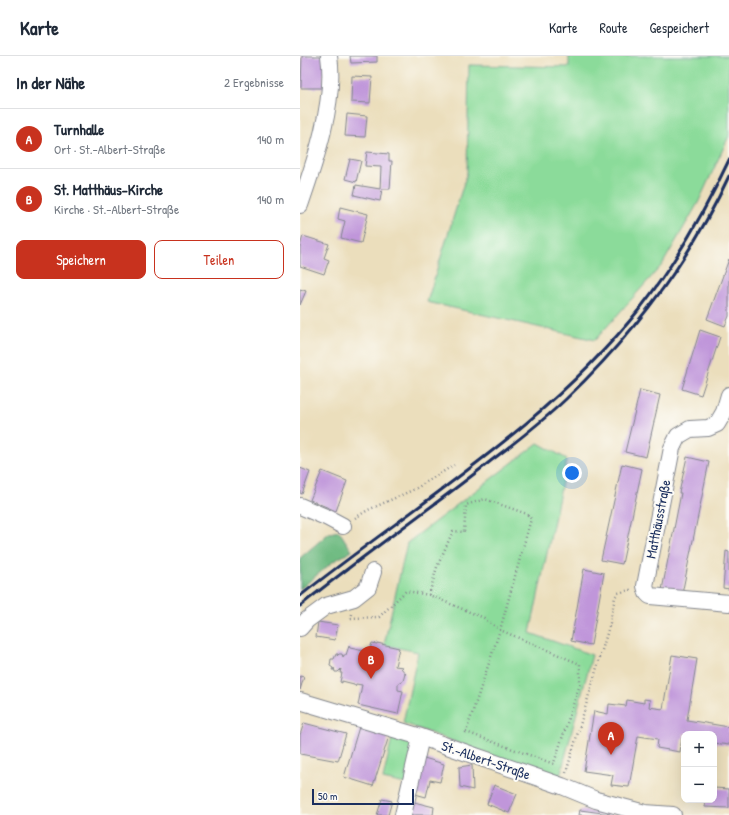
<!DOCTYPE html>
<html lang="de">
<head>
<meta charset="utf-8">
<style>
  body { margin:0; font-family:"Patrick Hand",sans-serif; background:#f6f6f7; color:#1f2937 }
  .controls { position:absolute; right:12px; bottom:12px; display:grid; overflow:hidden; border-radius:8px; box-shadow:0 4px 16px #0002 }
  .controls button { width:36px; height:36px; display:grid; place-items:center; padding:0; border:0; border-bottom:1px solid #e0e1e3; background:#fff; color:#1f2937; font:20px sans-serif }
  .scale { position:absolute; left:12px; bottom:10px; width:102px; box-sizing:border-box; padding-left:4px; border:2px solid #1b2f5e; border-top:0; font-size:11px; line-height:14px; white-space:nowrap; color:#1b2f5e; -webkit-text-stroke:3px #fdfcf7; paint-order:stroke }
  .you { position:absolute; left:272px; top:417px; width:14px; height:14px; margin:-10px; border:3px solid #fff; border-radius:50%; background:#1a73e8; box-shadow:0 0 0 6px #1a73e833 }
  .badge { display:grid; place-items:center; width:26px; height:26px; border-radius:50%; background:#c8321e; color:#fff; font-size:13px; font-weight:700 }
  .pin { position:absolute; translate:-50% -33px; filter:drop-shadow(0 1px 2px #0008) }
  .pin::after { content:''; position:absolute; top:21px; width:14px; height:12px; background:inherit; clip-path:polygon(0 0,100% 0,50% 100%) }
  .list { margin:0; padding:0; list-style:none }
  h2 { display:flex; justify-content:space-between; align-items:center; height:52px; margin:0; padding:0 16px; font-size:17px }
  h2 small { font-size:13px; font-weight:400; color:#747a83 }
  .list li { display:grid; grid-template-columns:26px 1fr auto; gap:12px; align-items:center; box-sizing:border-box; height:60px; padding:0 16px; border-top:1px solid #e0e1e3 }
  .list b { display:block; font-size:15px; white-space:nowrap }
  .list p { margin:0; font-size:13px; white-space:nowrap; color:#747a83 }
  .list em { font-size:13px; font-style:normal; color:#747a83 }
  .actions { display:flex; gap:8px; padding:12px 16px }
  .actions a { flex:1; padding:9px 0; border:1px solid #c8321e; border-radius:8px; text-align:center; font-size:14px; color:#c8321e }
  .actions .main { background:#c8321e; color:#fff }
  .map { position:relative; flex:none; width:429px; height:759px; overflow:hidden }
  header { display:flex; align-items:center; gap:24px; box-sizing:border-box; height:56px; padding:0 20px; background:#fff; border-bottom:1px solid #e0e1e3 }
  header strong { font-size:19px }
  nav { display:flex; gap:22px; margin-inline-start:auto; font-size:14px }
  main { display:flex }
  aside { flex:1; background:#fff }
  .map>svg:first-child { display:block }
</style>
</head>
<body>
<header>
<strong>Karte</strong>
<nav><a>Karte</a><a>Route</a><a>Gespeichert</a></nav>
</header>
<main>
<aside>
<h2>In der Nähe<small>2 Ergebnisse</small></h2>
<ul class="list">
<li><span class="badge">A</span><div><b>Turnhalle</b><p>Ort · St.-Albert-Straße</p></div><em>140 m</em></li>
<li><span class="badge">B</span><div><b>St. Matthäus-Kirche</b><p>Kirche · St.-Albert-Straße</p></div><em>140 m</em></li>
</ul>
<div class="actions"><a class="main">Speichern</a><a>Teilen</a></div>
</aside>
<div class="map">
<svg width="429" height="759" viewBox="0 0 429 759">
  <rect width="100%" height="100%" fill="#fdfcf7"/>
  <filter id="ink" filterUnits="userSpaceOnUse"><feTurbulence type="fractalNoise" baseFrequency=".025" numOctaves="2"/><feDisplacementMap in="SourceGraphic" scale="8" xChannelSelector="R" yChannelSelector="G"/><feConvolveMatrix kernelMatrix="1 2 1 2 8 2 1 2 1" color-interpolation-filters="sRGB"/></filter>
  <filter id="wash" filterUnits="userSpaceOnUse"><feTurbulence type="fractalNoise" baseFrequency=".012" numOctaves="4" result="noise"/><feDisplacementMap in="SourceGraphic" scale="16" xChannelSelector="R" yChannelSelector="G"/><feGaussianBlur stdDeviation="0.9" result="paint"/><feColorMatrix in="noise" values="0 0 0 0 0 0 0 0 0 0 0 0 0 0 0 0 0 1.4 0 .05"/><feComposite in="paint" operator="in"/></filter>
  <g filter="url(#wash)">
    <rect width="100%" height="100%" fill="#ebdebc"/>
    <!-- green -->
    <path fill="#8bdb9a" stroke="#53857c" d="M269,0H429V80L398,147L362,209L295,284L127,246L167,117L169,9L269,11Z
      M238,387L267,403L230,577L292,599L259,724L103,667L118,596L84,589L107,487Z
      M93,678L117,686L110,729L83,723Z"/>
    <!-- forest -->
    <path fill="#70bb82" stroke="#467570" d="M39,475L52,495L34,505L0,533V502L29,477Z"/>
    <g id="blocks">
      <!-- building -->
      <path fill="#c096da" d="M2,0H24V32H1Z
        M50,0H77V6L51,7Z
        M52,20L72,21L70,47L51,46Z
        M47,58L67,60L65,81L45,80Z
        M67,96L89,98V105H92L90,133H82L80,145L54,139L56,129L80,133L81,111L65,110Z
        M50,103L61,105L56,126L45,123Z
        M40,151L68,158L61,187L41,182L45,165L38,163Z
        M3,180L29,188L24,202L29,204L24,218L0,210V190Z
        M429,203V260L425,270L407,263Z
        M0,233L6,235L0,249Z
        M400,274L420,281L401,339L382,333Z
        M340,334L360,339L346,401L325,396Z
        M387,401L409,406L382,538L362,534L381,437H379Z
        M322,408L342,413L322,508L301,504Z
        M0,412L10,416L2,438L0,437Z
        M22,415L47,425L36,455L10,444Z
        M426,495L429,496V533L423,532Z
        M284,513L304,517L291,589L271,585Z
        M18,566L38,569L35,584L16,581Z
        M72,587L77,588V587L99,592L95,610L103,611L101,612L106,618H105L103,625L98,628V634L103,635L98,658L58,649L62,629L56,628L55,630L54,628L42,625V627L40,626L42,617H40L41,613L38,616H35L34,612V614H32L33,612L30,610L31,603H34L36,598H38L37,600L39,598H42L43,601L44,599H46L49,590L50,592L69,596Z
        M372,599L397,603L387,664L429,671V689L414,687V678H384V682H382L380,696L357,692L358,683L338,680L329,731L311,729L313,719L284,715L294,655L308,658L309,648L326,650L327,644L344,647V643L350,644L349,651L363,653Z
        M0,620L4,621L0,634Z
        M4,667L46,678L38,705L0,698V679Z
        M59,671L89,680L73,730L44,721Z
        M124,702L144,708L140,726L130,724L126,741L115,738Z
        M172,709L173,734L160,731L159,711Z
        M194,729L217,738L209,757L187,748Z
        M414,732L429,733V752L405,751L406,744H414Z
        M82,743L92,745L88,759H77Z
        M114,746L134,751L133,759H111Z
        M280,754L310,758V759H279Z"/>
    </g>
  </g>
  <g filter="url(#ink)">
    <use href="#blocks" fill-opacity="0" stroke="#83868d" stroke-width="1"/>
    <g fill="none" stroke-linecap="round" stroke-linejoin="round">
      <defs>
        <path id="minor" d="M0,149C15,106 36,45 29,0
          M429,339L424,356L417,368L408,372L390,373L378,380L372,392L345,530L347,537L350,540L429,547
          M0,450L28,462L43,470
          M0,572L7,564L26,550L54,542L68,531L73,516
          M0,645L121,681L262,730L296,744L345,757L373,759
          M103,759L121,681"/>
      </defs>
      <!-- minor casing -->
      <use href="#minor" stroke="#83868d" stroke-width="18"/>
      <!-- path -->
      <path stroke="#83868d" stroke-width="2.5" stroke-dasharray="1 3" stroke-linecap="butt" d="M55,462L68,454L115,433L154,409
        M129,539L137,511L153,475L164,476L166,449L185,443L227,458L231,463L200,574L280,608V628L254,707
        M52,558L51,562L79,561L106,535L129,539L184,562L200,574L166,676L254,708
        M266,717L310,567L315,541L318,537L333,533"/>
      <!-- minor -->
      <use href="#minor" stroke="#fff" stroke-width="16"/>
      <!-- rail -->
      <path stroke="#1b2f5e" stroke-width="3" d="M0,540C116,448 248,369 341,251C376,206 405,155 429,104
        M0,550C63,499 129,454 192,404C217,385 243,365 266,343C333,279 390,204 429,120"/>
    </g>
  </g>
  <g text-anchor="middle" stroke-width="4" stroke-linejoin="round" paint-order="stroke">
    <!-- street labels -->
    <g font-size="14" fill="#1b2f5e" stroke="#fdfcf7">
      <text transform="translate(358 463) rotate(-79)" y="5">Matthäusstraße</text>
      <text transform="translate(186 704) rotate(19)" y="5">St.-Albert-Straße</text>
    </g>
  </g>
</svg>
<div class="controls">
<button>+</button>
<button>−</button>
</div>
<div class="scale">50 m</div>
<div class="you"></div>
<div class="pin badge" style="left:311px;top:699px">A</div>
<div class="pin badge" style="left:71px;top:623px">B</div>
</div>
</main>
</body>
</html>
